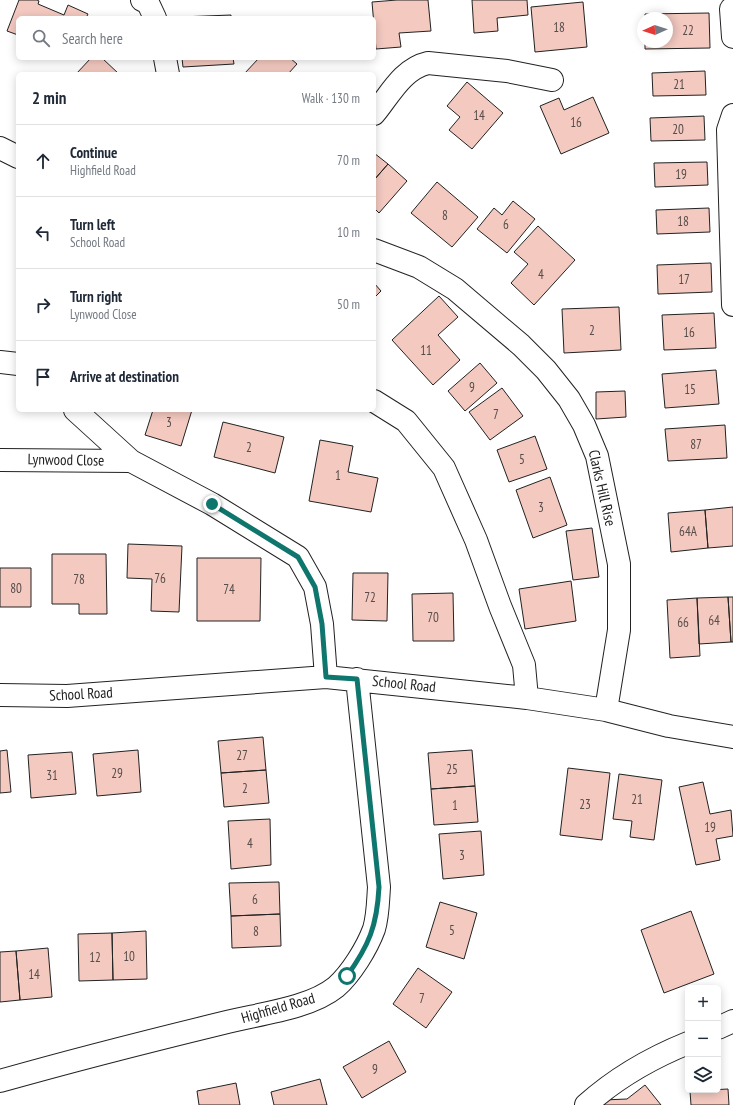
<!DOCTYPE html>
<html lang="en">
<head>
<meta charset="utf-8">
<style>
  body { margin:0; font-family:"PT Sans Narrow",sans-serif; background:#f6f6f7; color:#1f2937 }
  .controls { position:absolute; right:12px; bottom:12px; display:grid; overflow:hidden; border-radius:6px; box-shadow:0 2px 10px #0003 }
  .controls button { width:36px; height:36px; display:grid; place-items:center; padding:0; border:0; border-bottom:1px solid #e0e1e3; background:#fff; color:#1f2937; font:20px sans-serif }
  .compass { position:absolute; left:637px; top:12px; width:36px; height:36px; border-radius:50%; background:#fff; box-shadow:0 2px 10px #0003; rotate:267deg }
  .stop { position:absolute; width:12px; height:12px; margin:-9px; border:3px solid #0f766e; border-radius:50%; background:#fff }
  .stop.end { background:#0f766e; border-color:#fff; box-shadow:0 1px 4px #0008 }
  .list { margin:0; padding:0; list-style:none }
  h2 { display:flex; justify-content:space-between; align-items:center; height:52px; margin:0; padding:0 16px; font-size:17px }
  h2 small { font-size:13px; font-weight:400; color:#747a83 }
  .list li { display:grid; grid-template-columns:26px 1fr auto; gap:12px; align-items:center; box-sizing:border-box; height:72px; padding:0 16px; border-top:1px solid #e0e1e3 }
  .list b { display:block; font-size:15px; white-space:nowrap }
  .list p { margin:0; font-size:13px; white-space:nowrap; color:#747a83 }
  .list em { font-size:13px; font-style:normal; color:#747a83 }
  .icon { flex:none; width:22px; height:22px; fill:none; stroke:currentColor; stroke-width:2; stroke-linecap:round; stroke-linejoin:round }
  .map { position:relative; flex:none; width:733px; height:1105px; overflow:hidden }
  .search { position:absolute; background:#fff; box-shadow:0 2px 10px #0003; left:16px; top:16px; width:360px; height:44px; display:flex; align-items:center; gap:10px; box-sizing:border-box; padding:0 14px; border-radius:6px; color:#747a83; font-size:15px }
  .panel { position:absolute; background:#fff; box-shadow:0 2px 10px #0003; left:16px; top:72px; width:360px; height:340px; border-radius:6px }
  .map>svg:first-child { display:block }
</style>
</head>
<body>
<div class="map">
<svg width="733" height="1105" viewBox="0 0 733 1105">
  <rect width="100%" height="100%" fill="#fff"/>
  <!-- building -->
  <path fill="#f3c9c0" stroke="#222" d="M19,0H37L39,1L38,4L64,15L68,5L88,14L86,18H18V35L7,31Z
    M397,0H428L431,31L399,33L401,47L376,49L372,2Z
    M472,0H527L528,15L497,18L498,31L474,33Z
    M583,2L587,47L535,52L531,7Z
    M709,13L710,48L645,49V42H667V18H645V14Z
    M231,15V18H180V17Z
    M91,58H102L119,74H76Z
    M182,58H233L234,64L183,67Z
    M259,58H290L297,64L288,74H244Z
    M705,71L706,95L653,96L652,73Z
    M467,82L503,113L472,149L449,130L460,117L447,106Z
    M593,97L609,133L561,154L540,106L559,98L564,110Z
    M704,116L705,140L651,141L650,118Z
    M374,153L388,164L374,180Z
    M707,162L708,185L655,187L654,163Z
    M388,164L407,181L379,213L374,208V180Z
    M437,182L478,217L452,247L411,213Z
    M513,201L535,219L507,253L477,229L494,208L502,215Z
    M709,208L710,232L657,234L656,210Z
    M538,226L575,260L534,305L511,283L528,264L514,252Z
    M711,263L712,292L658,294L657,265Z
    M374,283L381,291L374,298Z
    M439,296L458,317L438,335L460,360L433,385L392,340Z
    M619,307L621,350L564,353L562,309Z
    M714,313L716,348L664,350L662,315Z
    M480,363L497,383L465,411L448,391Z
    M716,370L719,404L665,408L662,374Z
    M502,388L523,416L490,440L469,412Z
    M625,391L626,417L596,419V392Z
    M153,410H192L181,446L145,435Z
    M223,422L284,437L275,473L214,457Z
    M725,425L727,458L668,461L665,429Z
    M535,436L547,469L509,482L497,450Z
    M320,440L353,446L348,472L378,478L371,512L309,501Z
    M550,477L567,525L533,538L516,490Z
    M733,507V546L708,548L705,510Z
    M705,510L708,548L671,552L668,513Z
    M592,528L599,577L573,580L566,531Z
    M128,544L182,546L179,612L151,611L152,579L127,578Z
    M52,554H106L107,614H79V604H52Z
    M197,558H261L260,621H197Z
    M0,568H31V607H0Z
    M353,573H388L387,621L352,620Z
    M571,581L576,621L525,629L519,589Z
    M453,593L454,641H413L412,594Z
    M728,597H733V642H731Z
    M728,597L731,642L699,644L697,598Z
    M697,598L700,656L670,658L667,600Z
    M263,737L266,770L221,773L218,741Z
    M7,750L11,792L0,793V751Z
    M138,750L141,792L97,796L93,754Z
    M472,750L475,786L431,789L428,753Z
    M72,752L76,794L31,798L28,755Z
    M568,768L610,773L602,840L560,835Z
    M266,770L269,803L224,807L221,773Z
    M619,774L662,780L654,840L630,837L632,821L613,819Z
    M703,782L710,814L731,810L733,836L716,839L720,860L696,865L679,787Z
    M475,786L478,822L434,825L431,789Z
    M270,819L271,865L231,869L228,821Z
    M481,831L484,875L443,879L439,834Z
    M279,882L280,914L231,916L229,883Z
    M440,902L477,913L464,959L426,947Z
    M691,911L714,974L664,993L641,930Z
    M280,914L281,946L232,948L231,916Z
    M146,931L147,979L113,980L112,933Z
    M112,933L113,980L79,981L78,934Z
    M48,948L52,997L20,1000L16,951Z
    M16,951L20,1000L0,1002V952Z
    M418,968L452,992L426,1028L393,1004Z
    M389,1041L406,1072L362,1098L343,1067Z
    M320,1079L327,1105H274L271,1092Z
    M236,1083L240,1105H199L197,1091Z
    M645,1085L661,1105H604L603,1100L627,1099Z
    M728,1089L729,1105H691L690,1091Z"/>
  <g fill="none" stroke-linecap="round" stroke-linejoin="round">
    <defs>
      <path id="minor" d="M142,0L148,3L155,18
        M731,9L733,37
        M165,58L168,74
        M374,114C390,95 402,69 428,63L507,71L552,80
        M733,115L728,130L733,305
        M0,148L18,157
        M374,250L419,267L455,289L521,345L546,370L569,399L584,425L597,456L619,564V630L606,710
        M0,362L18,364
        M374,401L406,421L444,468L476,540L500,606L524,665L527,698
        M75,410L131,461
        M0,460L131,461L212,504L298,557L315,587L322,624L326,677
        M0,695L67,696L326,677L527,698L606,710L669,726L733,737
        M718,1028L733,1021
        M0,1081C74,1060 149,1041 223,1023C257,1014 309,1009 336,987C351,974 367,948 374,929C378,916 378,901 379,887L357,679
        M586,1105C616,1078 651,1058 688,1043"/>
    </defs>
    <!-- minor casing -->
    <use href="#minor" stroke="#222" stroke-width="24"/>
    <!-- minor -->
    <use href="#minor" stroke="#fff" stroke-width="22"/>
  </g>
  <g fill="none" stroke-linecap="round" stroke-linejoin="round">
    <!-- route -->
    <path stroke="#0f766e" stroke-width="5" d="M212,504L298,557L315,587L322,624L326,677L357,679L379,887C377,926 369,945 347,976"/>
  </g>
  <g text-anchor="middle" stroke-width="3" stroke-linejoin="round" paint-order="stroke">
    <!-- number labels -->
    <g font-size="13" fill="#564c4a">
      <text x="559" y="32">18</text>
      <text x="688" y="35">22</text>
      <text x="679" y="89">21</text>
      <text x="479" y="120">14</text>
      <text x="576" y="127">16</text>
      <text x="678" y="134">20</text>
      <text x="681" y="179">19</text>
      <text x="445" y="220">8</text>
      <text x="683" y="226">18</text>
      <text x="506" y="229">6</text>
      <text x="541" y="279">4</text>
      <text x="684" y="284">17</text>
      <text x="592" y="335">2</text>
      <text x="689" y="337">16</text>
      <text x="426" y="355">11</text>
      <text x="472" y="392">9</text>
      <text x="690" y="394">15</text>
      <text x="496" y="419">7</text>
      <text x="169" y="427">3</text>
      <text x="696" y="449">87</text>
      <text x="249" y="452">2</text>
      <text x="522" y="464">5</text>
      <text x="338" y="480">1</text>
      <text x="541" y="512">3</text>
      <text x="688" y="536">64A</text>
      <text x="160" y="583">76</text>
      <text x="79" y="584">78</text>
      <text x="16" y="593">80</text>
      <text x="229" y="594">74</text>
      <text x="370" y="602">72</text>
      <text x="433" y="622">70</text>
      <text x="714" y="625">64</text>
      <text x="683" y="627">66</text>
      <text x="242" y="760">27</text>
      <text x="452" y="774">25</text>
      <text x="117" y="778">29</text>
      <text x="52" y="780">31</text>
      <text x="245" y="793">2</text>
      <text x="637" y="804">21</text>
      <text x="585" y="809">23</text>
      <text x="455" y="810">1</text>
      <text x="710" y="832">19</text>
      <text x="250" y="848">4</text>
      <text x="462" y="860">3</text>
      <text x="255" y="904">6</text>
      <text x="452" y="935">5</text>
      <text x="256" y="936">8</text>
      <text x="129" y="961">10</text>
      <text x="95" y="962">12</text>
      <text x="34" y="979">14</text>
      <text x="422" y="1003">7</text>
      <text x="375" y="1074">9</text>
    </g>
    <!-- street labels -->
    <g font-size="15" fill="#222" stroke="#fff">
      <text transform="translate(66 460) rotate(1)" y="5">Lynwood Close</text>
      <text transform="translate(602 488) rotate(77)" y="5">Clarks Hill Rise</text>
      <text transform="translate(404 684) rotate(6)" y="5">School Road</text>
      <text transform="translate(81 694) rotate(-3)" y="5">School Road</text>
      <text transform="translate(278 1008) rotate(-16)" y="5">Highfield Road</text>
    </g>
  </g>
</svg>
<div class="controls">
<button>+</button>
<button>−</button>
<button><svg class="icon" aria-label="layers" viewBox="0 0 24 24"><path d="M12 4l9 5-9 5-9-5zM3 14l9 5 9-5"/></svg></button>
</div>
<svg class="compass" viewBox="-18 -18 36 36"><path d="M0-13l5 13h-10z" fill="#e53935"/><path d="M0 13l5-13h-10z" fill="#747a83"/></svg>
<div class="stop" style="left:347px;top:976px"></div>
<div class="stop end" style="left:212px;top:504px"></div>
<div class="search"><svg class="icon" aria-label="search" viewBox="0 0 24 24"><circle cx="10" cy="10" r="6"/><path d="M15 15l6 6"/></svg>Search here</div>
<section class="panel">
<h2>2 min<small>Walk · 130 m</small></h2>
<ul class="list">
<li><svg class="icon" aria-label="ahead" viewBox="0 0 24 24"><path d="M12 20V5M6 11l6-6 6 6"/></svg><div><b>Continue</b><p>Highfield Road</p></div><em>70 m</em></li>
<li><svg class="icon" aria-label="left" viewBox="0 0 24 24"><path d="M17 20v-9H6M10 6l-5 5 5 5"/></svg><div><b>Turn left</b><p>School Road</p></div><em>10 m</em></li>
<li><svg class="icon" aria-label="right" viewBox="0 0 24 24"><path d="M7 20v-9h11M14 6l5 5-5 5"/></svg><div><b>Turn right</b><p>Lynwood Close</p></div><em>50 m</em></li>
<li><svg class="icon" aria-label="arrive" viewBox="0 0 24 24"><path d="M6 21V4h12l-3 4 3 4H6"/></svg><div><b>Arrive at destination</b></div></li>
</ul>
</section>
</div>
</body>
</html>
